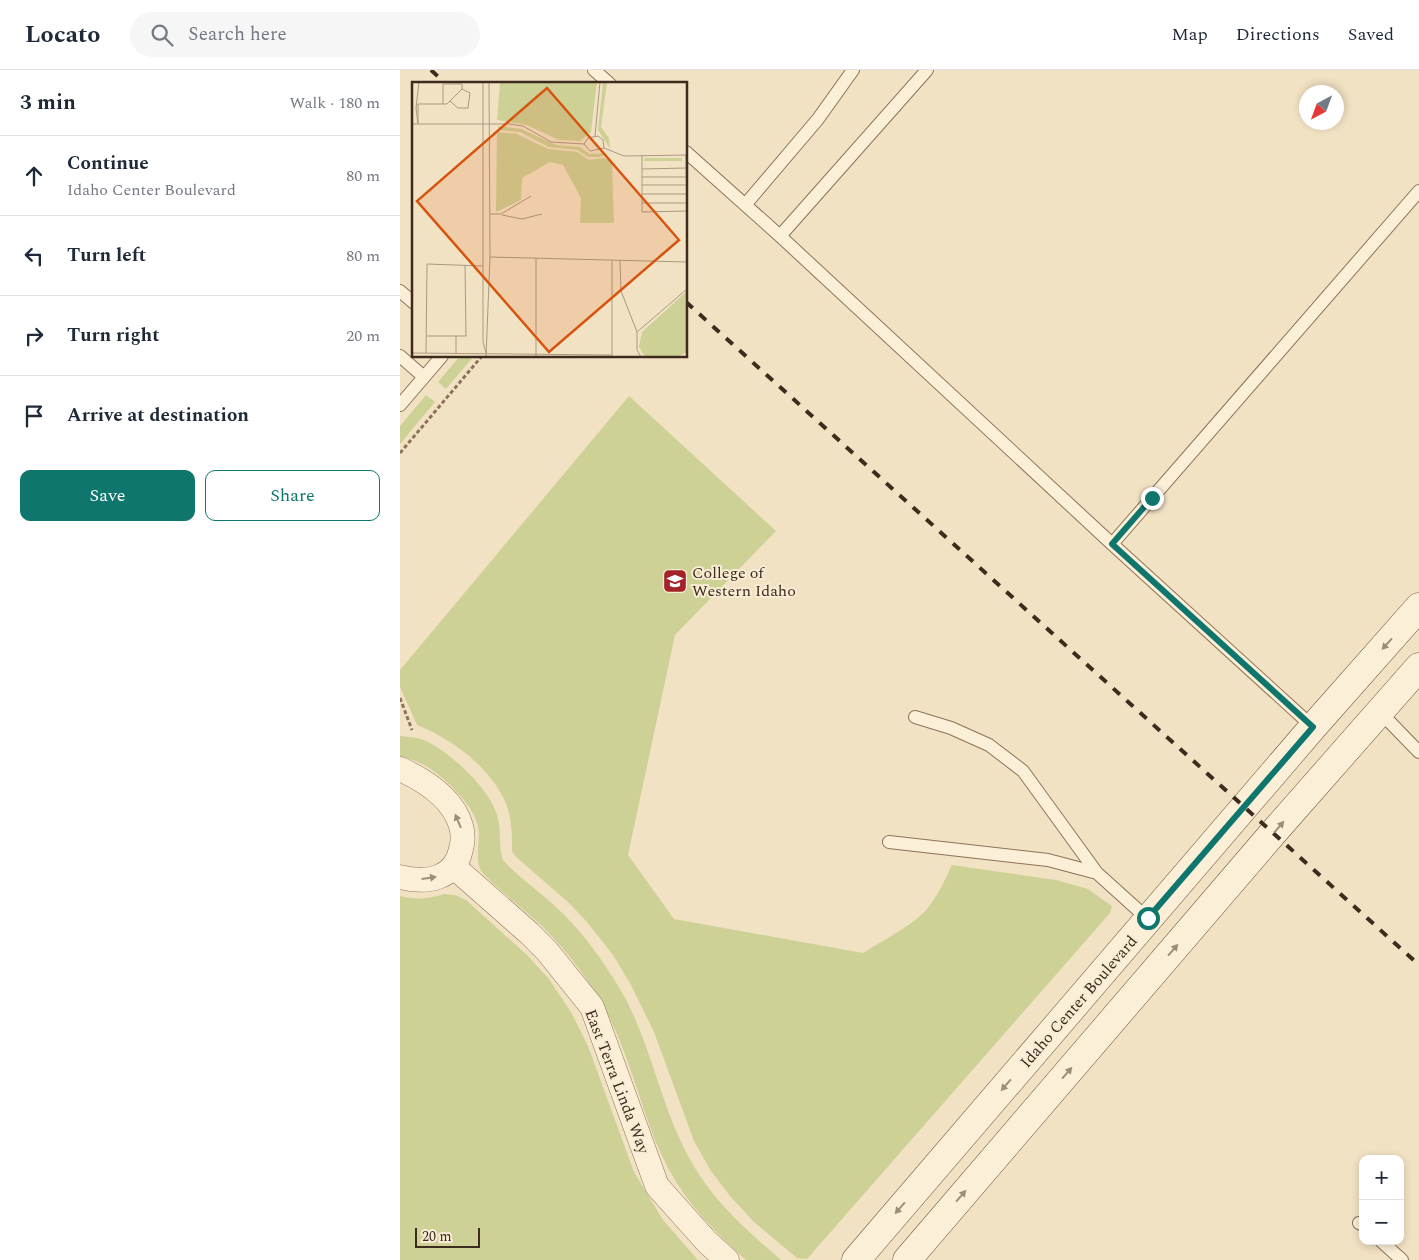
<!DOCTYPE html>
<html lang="en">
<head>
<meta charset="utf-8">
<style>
  body { margin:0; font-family:Spectral,serif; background:#f6f6f7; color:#1f2937 }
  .controls { position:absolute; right:15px; bottom:15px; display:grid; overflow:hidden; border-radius:10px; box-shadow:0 2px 8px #0003 }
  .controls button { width:45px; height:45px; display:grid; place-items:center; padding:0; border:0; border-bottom:1px solid #e0e1e3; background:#fff; color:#1f2937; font:25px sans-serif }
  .compass { position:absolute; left:899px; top:15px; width:45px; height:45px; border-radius:50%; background:#fff; box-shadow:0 2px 8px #0003; rotate:221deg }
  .scale { position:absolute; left:15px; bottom:12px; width:65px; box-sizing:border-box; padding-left:5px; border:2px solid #3d2b1e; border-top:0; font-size:14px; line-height:18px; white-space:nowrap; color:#3d2b1e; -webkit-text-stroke:4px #f8ecd4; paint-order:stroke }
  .stop { position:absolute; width:15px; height:15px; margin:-11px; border:4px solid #0f766e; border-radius:50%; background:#fff }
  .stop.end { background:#0f766e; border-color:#fff; box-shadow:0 1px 5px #0008 }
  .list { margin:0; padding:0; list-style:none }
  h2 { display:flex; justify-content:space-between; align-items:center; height:65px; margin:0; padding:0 20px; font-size:21px }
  h2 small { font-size:16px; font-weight:400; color:#747a83 }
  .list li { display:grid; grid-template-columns:32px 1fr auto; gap:15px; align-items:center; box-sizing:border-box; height:80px; padding:0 20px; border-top:1px solid #e0e1e3 }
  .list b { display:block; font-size:19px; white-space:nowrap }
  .list p { margin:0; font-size:16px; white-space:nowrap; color:#747a83 }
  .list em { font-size:16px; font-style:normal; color:#747a83 }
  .actions { display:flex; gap:10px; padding:15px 20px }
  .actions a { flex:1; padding:11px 0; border:1px solid #0f766e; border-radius:10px; text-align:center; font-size:18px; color:#0f766e }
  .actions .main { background:#0f766e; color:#fff }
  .icon { flex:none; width:28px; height:28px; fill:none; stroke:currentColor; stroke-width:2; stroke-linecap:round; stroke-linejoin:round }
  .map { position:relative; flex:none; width:1019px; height:1190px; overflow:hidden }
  header { display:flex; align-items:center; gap:30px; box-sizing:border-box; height:70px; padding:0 25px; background:#fff; border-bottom:1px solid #e0e1e3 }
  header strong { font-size:24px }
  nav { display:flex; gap:28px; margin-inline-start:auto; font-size:18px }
  .search { width:350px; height:45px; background:#f6f6f7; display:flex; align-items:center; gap:12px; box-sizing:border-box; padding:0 18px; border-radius:28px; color:#747a83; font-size:19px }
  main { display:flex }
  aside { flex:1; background:#fff }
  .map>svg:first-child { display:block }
</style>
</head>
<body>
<header>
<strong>Locato</strong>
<div class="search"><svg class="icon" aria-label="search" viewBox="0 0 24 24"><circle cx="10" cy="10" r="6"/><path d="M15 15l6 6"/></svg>Search here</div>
<nav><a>Map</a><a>Directions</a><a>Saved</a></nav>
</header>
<main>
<aside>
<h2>3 min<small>Walk · 180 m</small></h2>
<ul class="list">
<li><svg class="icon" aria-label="ahead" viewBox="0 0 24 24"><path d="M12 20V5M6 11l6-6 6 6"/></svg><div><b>Continue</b><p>Idaho Center Boulevard</p></div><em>80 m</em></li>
<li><svg class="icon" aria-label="left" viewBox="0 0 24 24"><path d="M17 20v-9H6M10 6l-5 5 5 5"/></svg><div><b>Turn left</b></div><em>80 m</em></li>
<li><svg class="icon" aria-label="right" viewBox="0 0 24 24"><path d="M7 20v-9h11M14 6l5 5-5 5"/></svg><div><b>Turn right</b></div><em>20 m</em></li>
<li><svg class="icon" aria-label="arrive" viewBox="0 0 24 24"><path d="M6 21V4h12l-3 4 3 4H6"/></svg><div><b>Arrive at destination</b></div></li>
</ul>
<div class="actions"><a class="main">Save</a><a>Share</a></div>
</aside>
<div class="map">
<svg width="1019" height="1190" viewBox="0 0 1019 1190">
  <rect width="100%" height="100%" fill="#f2e2c4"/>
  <!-- green -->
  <path fill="#cdd196" d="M60,286H74L46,319L38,312Z
    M26,325L35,332L0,374V356Z
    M229,326L376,461L275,565L228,785L274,849L463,883C482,871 513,855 527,839C538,825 545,810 552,795L656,810L688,819L712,836L710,843L407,1189L397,1188L354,1152L330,1126L311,1101L294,1071L254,962L231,915L213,885L187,852L169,833L115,786L112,781C112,764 112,745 104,729C87,695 52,669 17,655L0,617V600Z
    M0,666C9,667 18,667 26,671C50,682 90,719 97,745C102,760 98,776 103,790C119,808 140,822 157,838C182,861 202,889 220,919C249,968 258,1025 283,1076C307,1126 341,1155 381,1190H346C305,1153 276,1122 255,1070C237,1024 226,975 201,932C182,900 160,872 132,847C115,832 96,818 81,801C74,786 81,772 78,756C73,734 41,703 22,694C15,690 7,689 0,686Z
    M44,824L55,825L66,830L127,885L149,909L171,942L188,976L234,1102L263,1150L298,1190H0V826C16,830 28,829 44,824Z"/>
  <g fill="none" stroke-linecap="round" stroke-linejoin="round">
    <defs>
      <path id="service" d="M194,0L210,14
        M286,82L380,166L712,474L913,657
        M345,135L418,49L453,0
        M380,166L527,0
        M0,221L14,233
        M0,286L24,307
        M0,335L42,286
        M712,474L1019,121
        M980,642L1019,682
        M515,647L551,658L589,675L623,701L697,803
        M489,772L648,790L697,803L748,849
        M959,1153L963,1155
        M981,1171L1002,1190"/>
      <path id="minor" d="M0,699C24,710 53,728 61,756C63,763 63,772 61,779C55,809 27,814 0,807
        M54,797L129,863L147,881L192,937L257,1116L307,1172L327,1190"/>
      <path id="secondary" d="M456,1190L913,657L1019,537
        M507,1190L873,763L1019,597"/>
    </defs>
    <!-- service casing -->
    <use href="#service" stroke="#8e7258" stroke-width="14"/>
    <!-- minor casing -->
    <use href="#minor" stroke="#8e7258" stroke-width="25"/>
    <!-- secondary casing -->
    <use href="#secondary" stroke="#70533b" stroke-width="29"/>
    <!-- path -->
    <path stroke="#8e7258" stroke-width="3" stroke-dasharray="4 2.5" stroke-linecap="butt" d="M0,383L82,286
      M0,628L12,660"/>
    <!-- service -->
    <use href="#service" stroke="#fbefd8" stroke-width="12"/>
    <!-- minor -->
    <use href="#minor" stroke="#fbefd8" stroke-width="24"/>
    <!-- secondary -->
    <use href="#secondary" stroke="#fbefd8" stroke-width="28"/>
    <!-- rail -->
    <path stroke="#3d2b1e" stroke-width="4" stroke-dasharray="9 9" stroke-linecap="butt" d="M31,0L46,14
      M286,232L1019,895"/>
  </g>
  <!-- one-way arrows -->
  <defs><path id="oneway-solid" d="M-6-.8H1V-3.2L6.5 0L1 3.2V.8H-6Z" transform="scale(1.25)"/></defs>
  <g fill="#9c8d7b">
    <use href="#oneway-solid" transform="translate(987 574) rotate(132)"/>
    <use href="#oneway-solid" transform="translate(58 751) rotate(-113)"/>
    <use href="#oneway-solid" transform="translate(879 757) rotate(-49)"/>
    <use href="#oneway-solid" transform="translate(29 808) rotate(-8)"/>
    <use href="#oneway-solid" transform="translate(773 880) rotate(-49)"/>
    <use href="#oneway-solid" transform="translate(667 1003) rotate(-49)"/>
    <use href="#oneway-solid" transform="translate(606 1015) rotate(131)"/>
    <use href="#oneway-solid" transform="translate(561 1126) rotate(-49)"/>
    <use href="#oneway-solid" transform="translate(500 1138) rotate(131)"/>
  </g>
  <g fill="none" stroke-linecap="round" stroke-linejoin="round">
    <!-- route -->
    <path stroke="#0f766e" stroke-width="6" d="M748,848L913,657L712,474L752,428"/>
  </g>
  <!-- icons -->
  <defs>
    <symbol id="university-square" viewBox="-11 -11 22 22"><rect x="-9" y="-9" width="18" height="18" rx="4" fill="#a2232a" stroke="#f8ecd4"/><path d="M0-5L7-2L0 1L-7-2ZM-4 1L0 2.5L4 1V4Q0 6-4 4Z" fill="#fff"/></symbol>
  </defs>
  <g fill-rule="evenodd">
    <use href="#university-square" x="261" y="497" width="28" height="28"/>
  </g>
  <g text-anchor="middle" stroke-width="4" stroke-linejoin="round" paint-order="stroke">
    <!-- poi labels -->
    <g font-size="16" fill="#3d2b1e" stroke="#f8ecd4" text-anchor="start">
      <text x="292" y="508">College of<tspan x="292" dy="18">Western Idaho</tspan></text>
    </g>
    <!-- street labels -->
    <g font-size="16" fill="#3d2b1e" stroke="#f8ecd4">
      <text transform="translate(678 931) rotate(-49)" y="6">Idaho Center Boulevard</text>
      <text transform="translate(218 1011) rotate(69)" y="6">East Terra Linda Way</text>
    </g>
  </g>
  <!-- overview -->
  <g transform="translate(12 12)">
    <rect width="275" height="275" fill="#f2e2c4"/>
    <path d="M88,0H185L179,50L168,59L147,58L115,43L85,38ZM191,0H195L189,45L197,56L198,67L186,48ZM86,44L109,47L144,63L168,65L177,72L195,71L188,75H176L166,68L137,65L108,50L86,48ZM85,50L105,52L136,67L165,70L177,78L192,76L200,80L202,141H168L169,116L151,83L138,80L110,96L109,118L84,130ZM233,76H269L271,79H232ZM275,209V270L266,275H233L227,265L230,250Z" fill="#cdd196"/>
    <path fill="none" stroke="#aa9982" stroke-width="1" d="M71,0V260L74,271M38,19L46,26H56L58,11L50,7M6,22H35L50,7V2H31V22M6,41V22M0,42H98L111,44L139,60L172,62M6,42L4,26L7,0M183,54L188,0M172,62L176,56L186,54L191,58L192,66M172,62L178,69L192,66M192,66L212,74L275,73M230,74V130L275,129L274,73M230,87L274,86M230,95H274M230,103H274M230,112H274M230,121H275M78,132H89L119,114M90,133L110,137L130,132M78,175L275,180M208,179L209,209L225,250M15,254H44M0,271L199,273M14,271L15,182L71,184M44,272V254H54L53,183M124,274V176M200,274V179M74,275L78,175L77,0M229,275L225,268V250L275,207"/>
    <path fill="#d7540e" fill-opacity="0.15" stroke="#d7540e" stroke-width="2.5" d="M135,6L267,158L137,270L5,119Z"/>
    <rect width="275" height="275" fill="none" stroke="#3d2b1e" stroke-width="2.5"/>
  </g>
</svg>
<div class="controls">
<button>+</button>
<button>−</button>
</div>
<svg class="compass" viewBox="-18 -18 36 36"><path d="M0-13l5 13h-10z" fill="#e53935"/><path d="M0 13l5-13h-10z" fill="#747a83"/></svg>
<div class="scale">20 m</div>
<div class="stop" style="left:748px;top:848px"></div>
<div class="stop end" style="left:752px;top:428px"></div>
</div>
</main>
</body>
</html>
